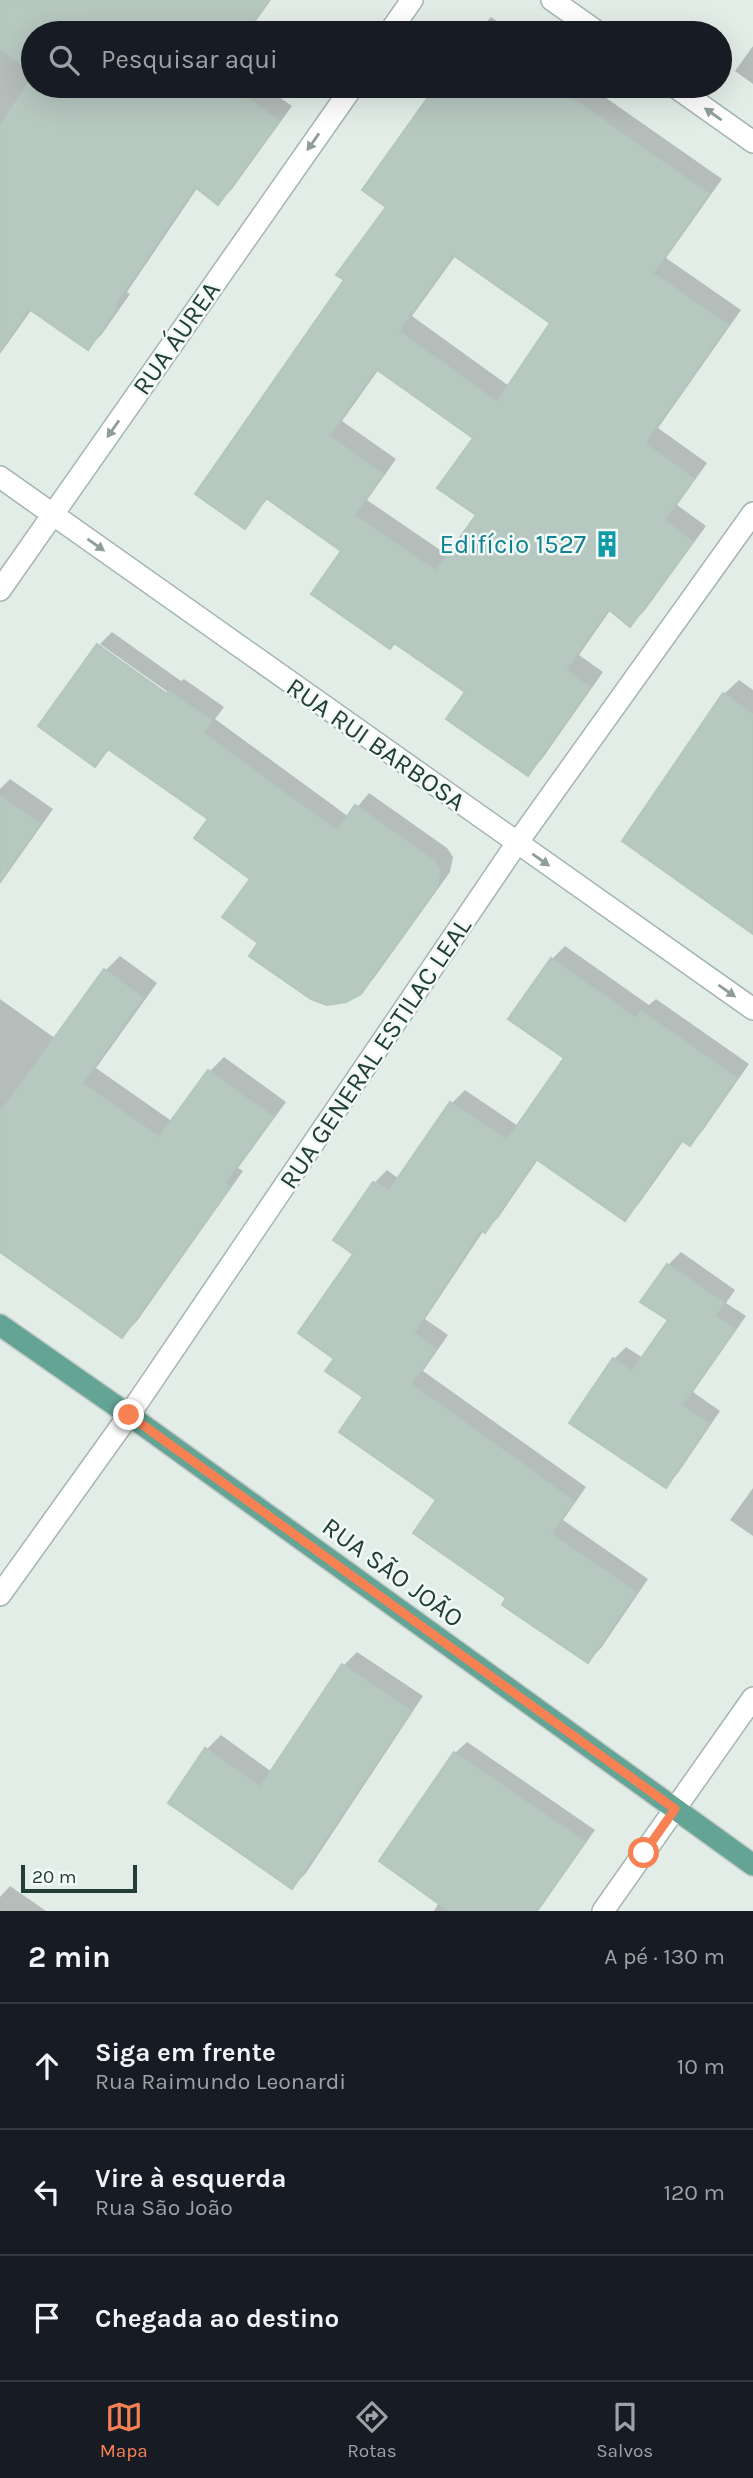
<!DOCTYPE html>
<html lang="pt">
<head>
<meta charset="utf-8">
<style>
  body { margin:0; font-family:Karla,sans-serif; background:#20242c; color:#f1f3f6 }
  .scale { position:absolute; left:21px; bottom:18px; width:116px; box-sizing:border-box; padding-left:7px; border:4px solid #213e37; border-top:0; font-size:19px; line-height:24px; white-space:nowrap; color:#213e37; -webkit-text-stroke:5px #f2f9f6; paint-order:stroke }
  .stop { position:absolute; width:21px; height:21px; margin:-16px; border:5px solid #f88154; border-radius:50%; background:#fff }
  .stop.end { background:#f88154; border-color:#fff; box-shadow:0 2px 7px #0008 }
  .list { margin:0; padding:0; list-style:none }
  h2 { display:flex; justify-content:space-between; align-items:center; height:91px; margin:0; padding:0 28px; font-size:30px }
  h2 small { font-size:23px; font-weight:400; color:#9ea1a6 }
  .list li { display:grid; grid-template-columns:46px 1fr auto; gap:21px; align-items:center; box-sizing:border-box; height:126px; padding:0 28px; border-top:2px solid #363941 }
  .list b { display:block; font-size:26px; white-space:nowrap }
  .list p { margin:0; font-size:23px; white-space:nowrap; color:#9ea1a6 }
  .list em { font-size:23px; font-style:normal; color:#9ea1a6 }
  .icon { flex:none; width:38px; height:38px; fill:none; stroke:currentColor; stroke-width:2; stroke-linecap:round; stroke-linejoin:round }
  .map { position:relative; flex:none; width:753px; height:1911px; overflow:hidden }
  .search { position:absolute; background:#171b24; box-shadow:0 7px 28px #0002; left:21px; right:21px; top:21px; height:77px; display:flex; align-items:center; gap:18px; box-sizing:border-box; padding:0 24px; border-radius:38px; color:#9ea1a6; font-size:26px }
  .sheet { height:469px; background:#171b24 }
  nav { display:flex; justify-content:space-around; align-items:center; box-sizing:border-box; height:98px; border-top:2px solid #363941; background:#171b24; font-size:19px; color:#9ea1a6 }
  nav a { display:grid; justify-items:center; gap:4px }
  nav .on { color:#f88154 }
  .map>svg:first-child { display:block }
</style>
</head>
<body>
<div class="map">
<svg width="753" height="1911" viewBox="0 0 753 1911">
  <rect width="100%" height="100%" fill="#e2ede8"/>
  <!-- shadow -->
  <path fill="#0003" fill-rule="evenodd" d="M0,0H271L247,33H33V86H263L292,106L232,189L218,203L198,187L127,292L130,294L102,334L88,348L32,309L0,354Z
    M491,17L514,33H475Z
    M753,46V84L735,71Z
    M438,86H589L722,179L666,258L741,310L658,428L707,463L677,505L706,526L645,610L630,625L611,609L579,655L603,672L542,759L528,773L467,691L343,550L269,497L245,526L346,280L388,206L365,190ZM456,255L553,322L509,386L412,316ZM379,369L476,438L479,514L449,556L367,500L396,459L342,421Z
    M112,632L181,681L184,679L224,707L215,719L349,817L369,793L447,848L453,857L450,872L374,978L360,992L261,942L252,878L210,819L110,749L95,765L41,726L173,700L175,697L100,644Z
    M739,680L753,690V932L724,694Z
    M10,779L53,809L0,884V789Z
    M565,946L649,1005L656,999L749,1064L703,1130L690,1144L684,1140L638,1205L624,1219L539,1158L498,1218L484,1230L425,1319L448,1335L423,1371L586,1487L563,1520L648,1579L601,1648L588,1661L509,1598L336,1358L396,1196L375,1182L387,1170L399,1179L452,1103L465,1090L518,1126L567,1058L552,959Z
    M120,956L157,983L96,1068L173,1122L210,1071L224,1057L286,1102L238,1168L243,1171L137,1321L122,1336L0,1250V999L56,1039L105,971Z
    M681,1252L735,1290L726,1303L746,1316L693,1392L720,1411L678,1473L665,1486L614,1359L626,1347L643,1358L670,1319L643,1301L668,1265Z
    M753,1488V1536L730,1520Z
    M357,1652L423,1696L306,1873L292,1887L171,1802L207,1749L221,1735L272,1772L343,1666Z
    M467,1742L595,1830L538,1911H434L439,1902L455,1753Z
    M10,1886L46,1911H0V1897Z"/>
  <!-- building -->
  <path fill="#b7c8c1" stroke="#b4c7bf" stroke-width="2" fill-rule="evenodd" d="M0,0H269L245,33H33V72L0,49Z
    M33,76V86H230L279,121L218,205L195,187L114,306L117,308L88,350L29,309L0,351V125Z
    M436,86H554L709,194L653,273L728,325L645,443L694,479L664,520L693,542L630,627L608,609L566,670L590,687L528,776L446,719L465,692L394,643L390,649L311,594L341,551L266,498L245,529L195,494L344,280L336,275L386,207L362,190ZM453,255L550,323L497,402L399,331ZM376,369L473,438L437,488L476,515L436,571L354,515L383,474L329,436Z
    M97,644L167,694L169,691L212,721L203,733L337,831L355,805L434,861L440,871L437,887L361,994L346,1002L327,1005L311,999L249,956L258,943L222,917L250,879L194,838L208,819L108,749L95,767L38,726Z
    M723,693L753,715V934L622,841Z
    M0,796L40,824L0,881Z
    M551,958L636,1018L641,1011L737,1078L690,1146L681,1140L625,1221L536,1159L485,1233L481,1230L414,1333L436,1349L411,1384L574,1501L551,1534L636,1592L588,1663L502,1605L506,1598L413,1533L436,1500L339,1432L363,1397L325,1371L334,1359L298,1333L353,1254L333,1240L373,1182L388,1192L450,1102L507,1140L564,1058L508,1019Z
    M104,969L143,998L82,1083L159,1137L208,1070L273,1117L225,1183L230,1187L122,1338L0,1252V1113Z
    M667,1264L724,1303L715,1316L735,1329L682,1405L709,1424L666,1488L569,1423L613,1358L632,1371L668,1320L640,1302Z
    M342,1664L411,1711L292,1889L168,1803L205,1748L260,1787Z
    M454,1752L585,1842L537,1911H449L379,1861Z"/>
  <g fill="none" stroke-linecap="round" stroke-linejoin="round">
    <defs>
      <path id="minor" d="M389,33L412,0
        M0,477L753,1009
        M0,590L353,86
        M0,1595L129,1415L517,843L753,513
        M603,1911L753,1698"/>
      <path id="tertiary" d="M552,0L599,33
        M674,86L753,142"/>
      <path id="primary" d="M0,1325L129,1415L753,1865"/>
    </defs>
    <!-- minor casing -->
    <use href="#minor" stroke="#a4b5af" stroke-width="24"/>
    <!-- tertiary casing -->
    <use href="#tertiary" stroke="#a4b5af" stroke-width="24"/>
    <!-- primary casing -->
    <use href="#primary" stroke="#c1c9c7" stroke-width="24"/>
    <!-- minor -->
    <use href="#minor" stroke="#fff" stroke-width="21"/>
    <!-- tertiary -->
    <use href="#tertiary" stroke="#fff" stroke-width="21"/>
    <!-- primary -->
    <use href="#primary" stroke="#64a495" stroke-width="21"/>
  </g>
  <!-- one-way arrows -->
  <defs><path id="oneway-solid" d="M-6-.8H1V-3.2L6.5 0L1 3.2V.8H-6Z" transform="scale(1.75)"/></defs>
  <g fill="#909e9b">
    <use href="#oneway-solid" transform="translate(713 114) rotate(-145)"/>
    <use href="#oneway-solid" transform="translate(313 142) rotate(125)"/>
    <use href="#oneway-solid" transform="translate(113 429) rotate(125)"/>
    <use href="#oneway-solid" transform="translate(96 545) rotate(35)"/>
    <use href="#oneway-solid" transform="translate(541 860) rotate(35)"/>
    <use href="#oneway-solid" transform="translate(727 991) rotate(35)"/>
  </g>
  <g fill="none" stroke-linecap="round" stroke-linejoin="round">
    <!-- route -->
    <path stroke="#f88154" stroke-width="9" d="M129,1415L675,1809L644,1853"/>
  </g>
  <!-- icons -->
  <defs>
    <symbol id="building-bare" viewBox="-9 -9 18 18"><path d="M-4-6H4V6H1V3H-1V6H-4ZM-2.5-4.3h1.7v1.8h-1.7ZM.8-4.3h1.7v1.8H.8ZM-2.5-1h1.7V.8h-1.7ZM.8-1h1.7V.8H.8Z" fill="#0f9aa8" stroke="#f2f9f6" stroke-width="2.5" paint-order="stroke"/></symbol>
  </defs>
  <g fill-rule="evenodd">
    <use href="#building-bare" x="588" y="525" width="38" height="38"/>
  </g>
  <g text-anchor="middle" stroke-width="5" stroke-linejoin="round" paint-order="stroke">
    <!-- street labels -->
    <g font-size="26" fill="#213e37" stroke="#f2f9f6">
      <text transform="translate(176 338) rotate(-55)" y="9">RUA ÁUREA</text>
      <text transform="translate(376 744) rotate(35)" y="9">RUA RUI BARBOSA</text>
      <text transform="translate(375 1053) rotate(-56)" y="9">RUA GENERAL ESTILAC LEAL</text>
      <text transform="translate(393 1572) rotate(36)" y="9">RUA SÃO JOÃO</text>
    </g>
    <!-- culture labels -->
    <g font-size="26" fill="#0d838f" stroke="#f2f9f6" text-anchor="end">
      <text x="586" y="553">Edifício 1527</text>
    </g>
  </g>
</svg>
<div class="scale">20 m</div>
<div class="stop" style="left:644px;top:1853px"></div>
<div class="stop end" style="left:129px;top:1415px"></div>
<div class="search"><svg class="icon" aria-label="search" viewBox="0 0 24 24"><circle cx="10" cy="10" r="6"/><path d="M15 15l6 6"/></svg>Pesquisar aqui</div>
</div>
<section class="sheet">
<h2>2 min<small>A pé · 130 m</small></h2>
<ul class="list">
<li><svg class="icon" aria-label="ahead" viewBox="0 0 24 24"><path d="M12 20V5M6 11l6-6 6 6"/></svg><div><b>Siga em frente</b><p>Rua Raimundo Leonardi</p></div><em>10 m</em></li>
<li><svg class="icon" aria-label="left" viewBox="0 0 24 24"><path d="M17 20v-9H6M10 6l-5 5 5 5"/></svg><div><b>Vire à esquerda</b><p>Rua São João</p></div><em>120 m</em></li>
<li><svg class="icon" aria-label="arrive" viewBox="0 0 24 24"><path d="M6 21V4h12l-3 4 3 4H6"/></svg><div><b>Chegada ao destino</b></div></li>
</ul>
</section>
<nav>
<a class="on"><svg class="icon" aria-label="map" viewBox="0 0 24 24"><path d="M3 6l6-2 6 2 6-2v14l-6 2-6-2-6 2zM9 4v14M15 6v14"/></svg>Mapa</a>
<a><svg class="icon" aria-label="directions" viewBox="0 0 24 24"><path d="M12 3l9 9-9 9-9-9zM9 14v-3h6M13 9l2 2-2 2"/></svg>Rotas</a>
<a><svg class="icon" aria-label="saved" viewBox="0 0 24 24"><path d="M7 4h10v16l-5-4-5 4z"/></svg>Salvos</a>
</nav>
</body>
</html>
